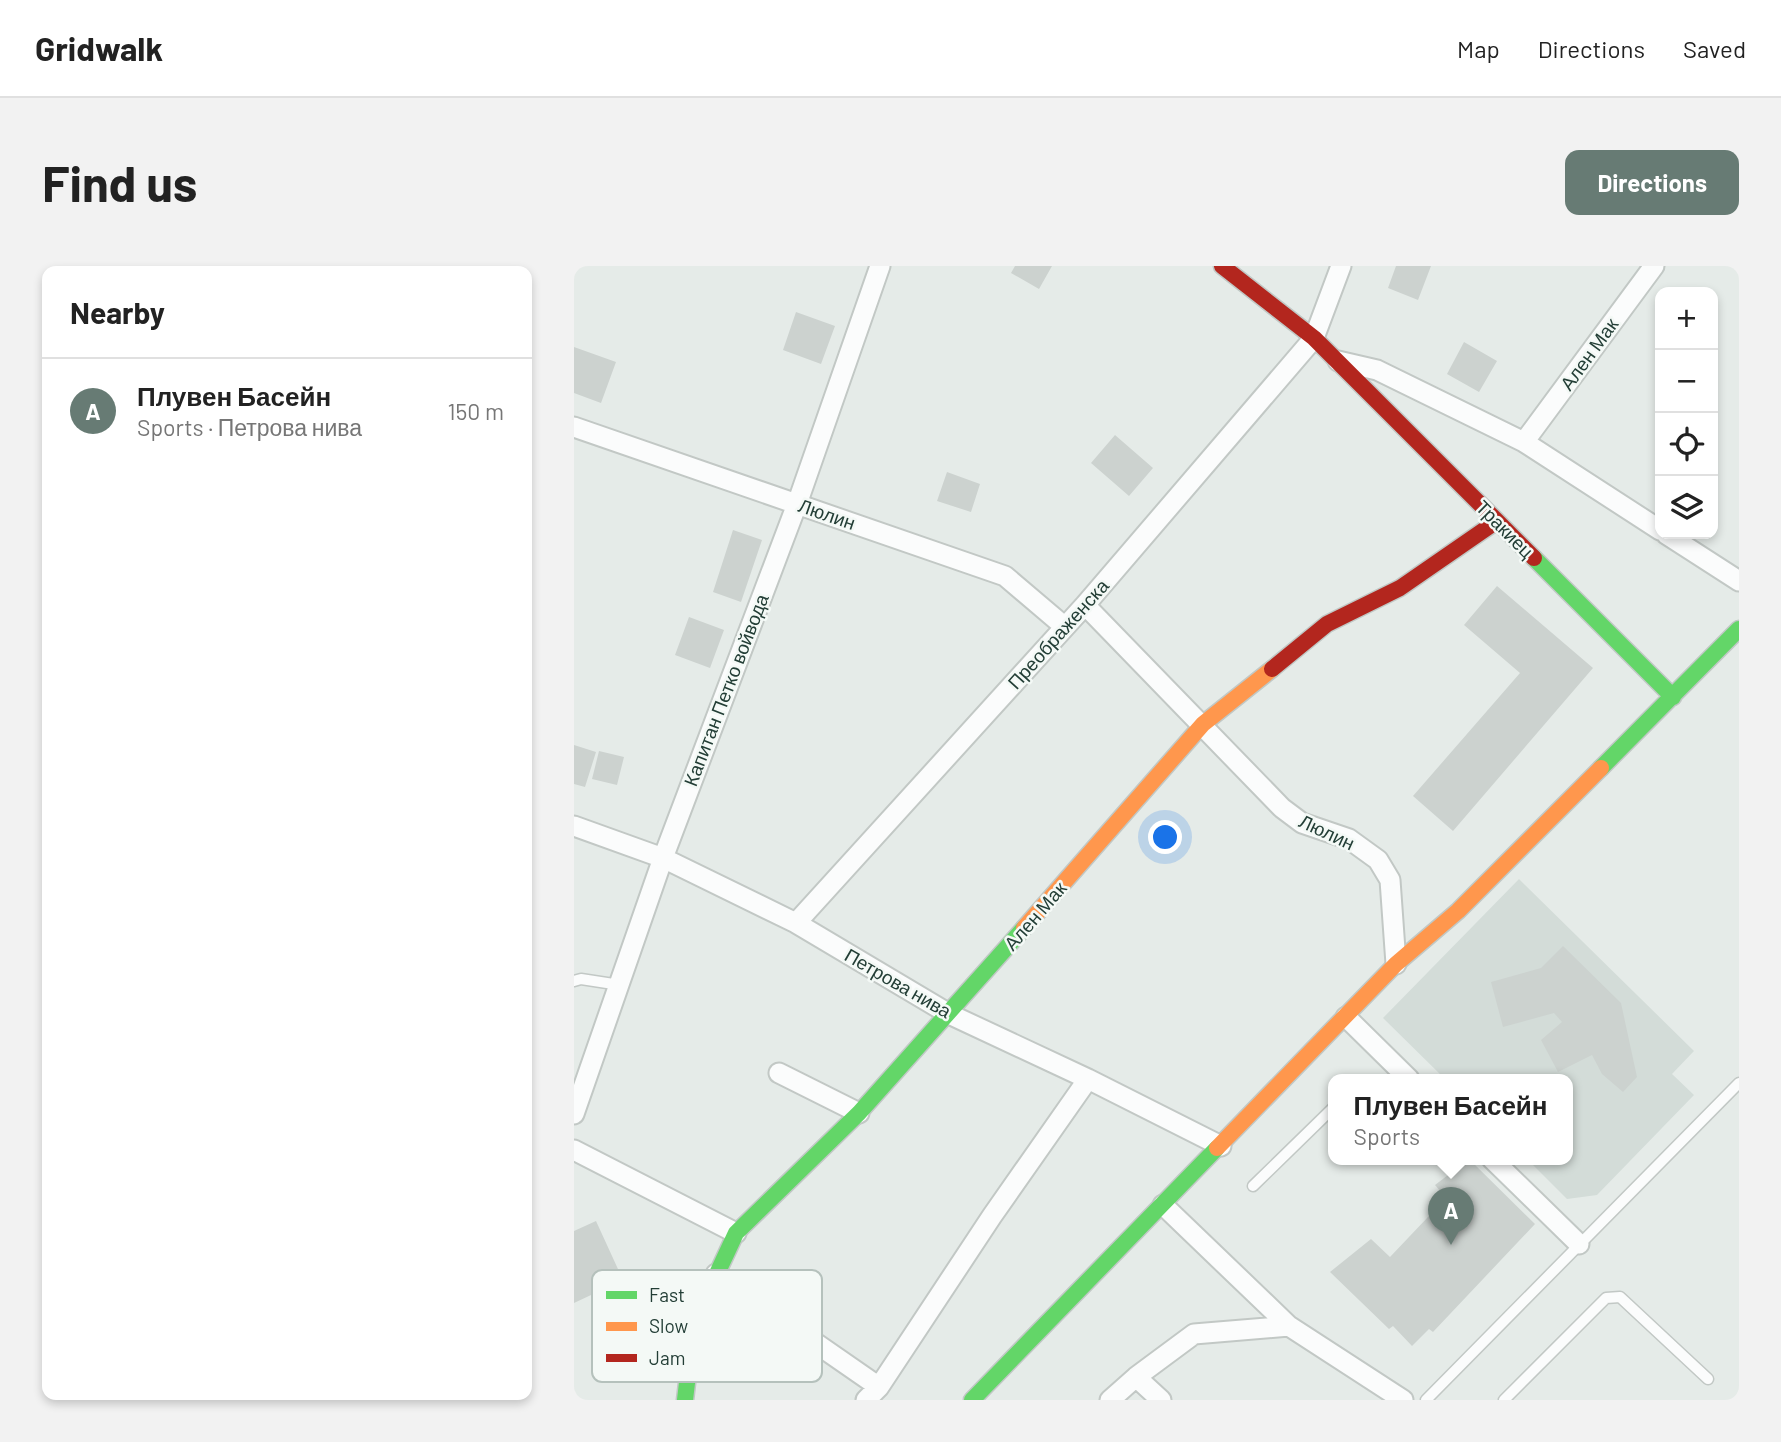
<!DOCTYPE html>
<html lang="en">
<head>
<meta charset="utf-8">
<style>
  body { margin:0; font-family:Barlow,sans-serif; background:#f2f2f2; color:#222 }
  .controls { position:absolute; right:21px; top:21px; display:grid; overflow:hidden; border-radius:14px; box-shadow:0 4px 10px #0003 }
  .controls button { width:63px; height:63px; display:grid; place-items:center; padding:0; border:0; border-bottom:2px solid #e0e0e0; background:#fff; color:#222; font:35px sans-serif }
  .you { position:absolute; left:592px; top:572px; width:24px; height:24px; margin:-18px; border:5px solid #fff; border-radius:50%; background:#1a73e8; box-shadow:0 0 0 10px #1a73e833 }
  .badge { display:grid; place-items:center; width:46px; height:46px; border-radius:50%; background:#677b74; color:#fff; font-size:23px; font-weight:700 }
  .pin { position:absolute; translate:-50% -58px; filter:drop-shadow(0 2px 4px #0008) }
  .pin::after { content:''; position:absolute; top:37px; width:24px; height:21px; background:inherit; clip-path:polygon(0 0,100% 0,50% 100%) }
  .popup { position:absolute; left:754px; top:808px; width:245px; height:91px; box-sizing:border-box; display:grid; place-content:center; border-radius:14px; background:#fff; filter:drop-shadow(0 2px 5px #0005); font-size:23px; white-space:nowrap; color:#767676 }
  .popup b { font-size:26px; color:#222 }
  .popup::after { content:''; position:absolute; left:50%; top:100%; margin-left:-14px; border:14px solid transparent; border-top-color:#fff }
  .list { margin:0; padding:0; list-style:none }
  h2 { display:flex; justify-content:space-between; align-items:center; height:91px; margin:0; padding:0 28px; font-size:30px }
  h2 small { font-size:23px; font-weight:400; color:#767676 }
  .list li { display:grid; grid-template-columns:46px 1fr auto; gap:21px; align-items:center; box-sizing:border-box; height:105px; padding:0 28px; border-top:2px solid #e0e0e0 }
  .list b { display:block; font-size:26px; white-space:nowrap }
  .list p { margin:0; font-size:23px; white-space:nowrap; color:#767676 }
  .list em { font-size:23px; font-style:normal; color:#767676 }
  .icon { flex:none; width:38px; height:38px; fill:none; stroke:currentColor; stroke-width:2; stroke-linecap:round; stroke-linejoin:round }
  .map { position:relative; flex:none; width:1165px; height:1134px; overflow:hidden; border-radius:14px }
  header { display:flex; align-items:center; gap:42px; box-sizing:border-box; height:98px; padding:0 35px; background:#fff; border-bottom:2px solid #e0e0e0 }
  header strong { font-size:33px }
  nav { display:flex; gap:38px; margin-inline-start:auto; font-size:24px }
  .intro { display:flex; align-items:center; justify-content:space-between; box-sizing:border-box; height:168px; padding:0 42px }
  h1 { margin:0; font-size:49px }
  .button { padding:18px 32px; border-radius:14px; background:#677b74; color:#fff; font-size:24px; font-weight:700 }
  main { display:flex; gap:42px; padding:0 42px }
  aside { flex:1; background:#fff; border-radius:14px; box-shadow:0 4px 10px #0003 }
  .map>svg:first-child { display:block }
</style>
</head>
<body>
<header>
<strong>Gridwalk</strong>
<nav><a>Map</a><a>Directions</a><a>Saved</a></nav>
</header>
<div class="intro"><h1>Find us</h1><a class="button">Directions</a></div>
<main>
<aside>
<h2>Nearby<small></small></h2>
<ul class="list">
<li><span class="badge">A</span><div><b>Плувен Басейн</b><p>Sports · Петрова нива</p></div><em>150 m</em></li>
</ul>
</aside>
<div class="map">
<svg width="1165" height="1134" viewBox="0 0 1165 1134">
  <rect width="100%" height="100%" fill="#e5ebe8"/>
  <!-- built -->
  <path fill="#d3dcd8" d="M945,613L1120,785L1098,808L1120,829L1023,929L993,933L953,893H994V813H871L809,752Z"/>
  <!-- building -->
  <path fill="#ccd2cf" d="M441,0H478L465,23L437,7Z
    M822,0H857L844,34L814,22Z
    M222,46L261,60L247,98L209,84Z
    M890,76L923,95L905,126L873,108Z
    M0,81L42,96L27,137L0,127Z
    M541,169L579,202L555,230L517,197Z
    M373,206L406,218L397,246L363,235Z
    M159,264L188,274L167,336L139,326Z
    M923,320L1019,402L879,565L839,530L946,407L890,359Z
    M115,351L150,364L136,402L101,389Z
    M0,479L22,486L11,521L0,518Z
    M25,485L50,491L43,519L18,513Z
    M989,680L1047,737L1063,811L1049,826L1028,808L1018,789L984,806L967,774L988,756L980,747L929,761L917,716L967,702Z
    M895,893L961,958L859,1066L855,1063L838,1080L819,1060L815,1063L756,1006L797,973L816,991L872,932L861,919Z
    M22,955L49,1014L0,1037V965Z"/>
  <g fill="none" stroke-linecap="round" stroke-linejoin="round">
    <defs>
      <path id="lane" d="M0,715L7,713L46,719
        M679,920L760,841
        M852,1134L1165,817
        M930,1134L1032,1032L1046,1031L1134,1113"/>
      <path id="street" d="M764,95L803,104L950,176L1086,264
        M0,161L431,310L491,361
        M950,176L1080,0
        M1092,268L1165,315
        M511,339L708,542L728,557L775,573L804,594L816,614L822,698
        M0,560L89,592L222,657L375,748L514,813L647,880
        M222,657L511,339L740,72L767,0
        M772,751L835,813
        M205,807L285,847
        M0,848L89,592L223,238L306,0
        M0,884L162,967
        M918,893L1005,978
        M589,939L715,1060L829,1134
        M142,1008L305,1121
        M562,1111L587,1134
        M292,1134L305,1121L418,950L514,813
        M536,1134L562,1111L620,1068L715,1060"/>
      <path id="fast" d="M960,292L1099,431
        M1027,502L1165,363
        M111,1134L120,1057L162,967L285,847L450,662
        M398,1134L643,882"/>
      <path id="slow" d="M450,662L629,458L698,403
        M643,882L822,698L884,645L1027,502"/>
      <path id="jam" d="M648,0L740,72L960,292
        M698,403L753,358L826,322L923,255"/>
    </defs>
    <!-- lane casing -->
    <use href="#lane" stroke="#c2c8c5" stroke-width="13"/>
    <!-- street casing -->
    <use href="#street" stroke="#c2c8c5" stroke-width="23"/>
    <!-- fast casing -->
    <use href="#fast" stroke="#c1c8c5" stroke-width="19"/>
    <!-- slow casing -->
    <use href="#slow" stroke="#c1c8c5" stroke-width="19"/>
    <!-- jam casing -->
    <use href="#jam" stroke="#c1c8c5" stroke-width="19"/>
    <!-- lane -->
    <use href="#lane" stroke="#fbfcfc" stroke-width="10"/>
    <!-- street -->
    <use href="#street" stroke="#fbfcfc" stroke-width="19"/>
    <!-- fast -->
    <use href="#fast" stroke="#63d668" stroke-width="16"/>
    <!-- slow -->
    <use href="#slow" stroke="#ff974d" stroke-width="16"/>
    <!-- jam -->
    <use href="#jam" stroke="#b3261e" stroke-width="16"/>
  </g>
  <g text-anchor="middle" stroke-width="5" stroke-linejoin="round" paint-order="stroke">
    <!-- street labels -->
    <g font-size="19" fill="#233e36" stroke="#f4f9f6">
      <text transform="translate(1015 88) rotate(-54)" y="7">Ален Мак</text>
      <text transform="translate(253 248) rotate(19)" y="7">Люлин</text>
      <text transform="translate(931 263) rotate(45)" y="7">Тракиец</text>
      <text transform="translate(484 368) rotate(-48)" y="7">Преображенска</text>
      <text transform="translate(152 424) rotate(-69)" y="7">Капитан Петко войвода</text>
      <text transform="translate(753 566) rotate(25)" y="7">Люлин</text>
      <text transform="translate(461 650) rotate(-49)" y="7">Ален Мак</text>
      <text transform="translate(324 717) rotate(30)" y="7">Петрова нива</text>
    </g>
  </g>
  <!-- legend -->
  <rect x="18" y="1004" width="230" height="112" rx="10" fill="#f4f9f6" stroke="#b5c1bc" stroke-width="2"/>
  <rect x="32" y="1025" width="31" height="8" fill="#63d668"/>
  <rect x="32" y="1056" width="31" height="9" fill="#ff974d"/>
  <rect x="32" y="1088" width="31" height="8" fill="#b3261e"/>
  <g font-size="19" fill="#233e36">
    <text x="75" y="1036">Fast</text>
    <text x="75" y="1067">Slow</text>
    <text x="75" y="1099">Jam</text>
  </g>
</svg>
<div class="controls">
<button>+</button>
<button>−</button>
<button><svg class="icon" aria-label="locate" viewBox="0 0 24 24"><circle cx="12" cy="12" r="6"/><path d="M12 2v4M12 18v4M2 12h4M18 12h4"/></svg></button>
<button><svg class="icon" aria-label="layers" viewBox="0 0 24 24"><path d="M12 4l9 5-9 5-9-5zM3 14l9 5 9-5"/></svg></button>
</div>
<div class="you"></div>
<div class="pin badge" style="left:877px;top:979px">A</div>
<div class="popup"><b>Плувен Басейн</b>Sports</div>
</div>
</main>
</body>
</html>
